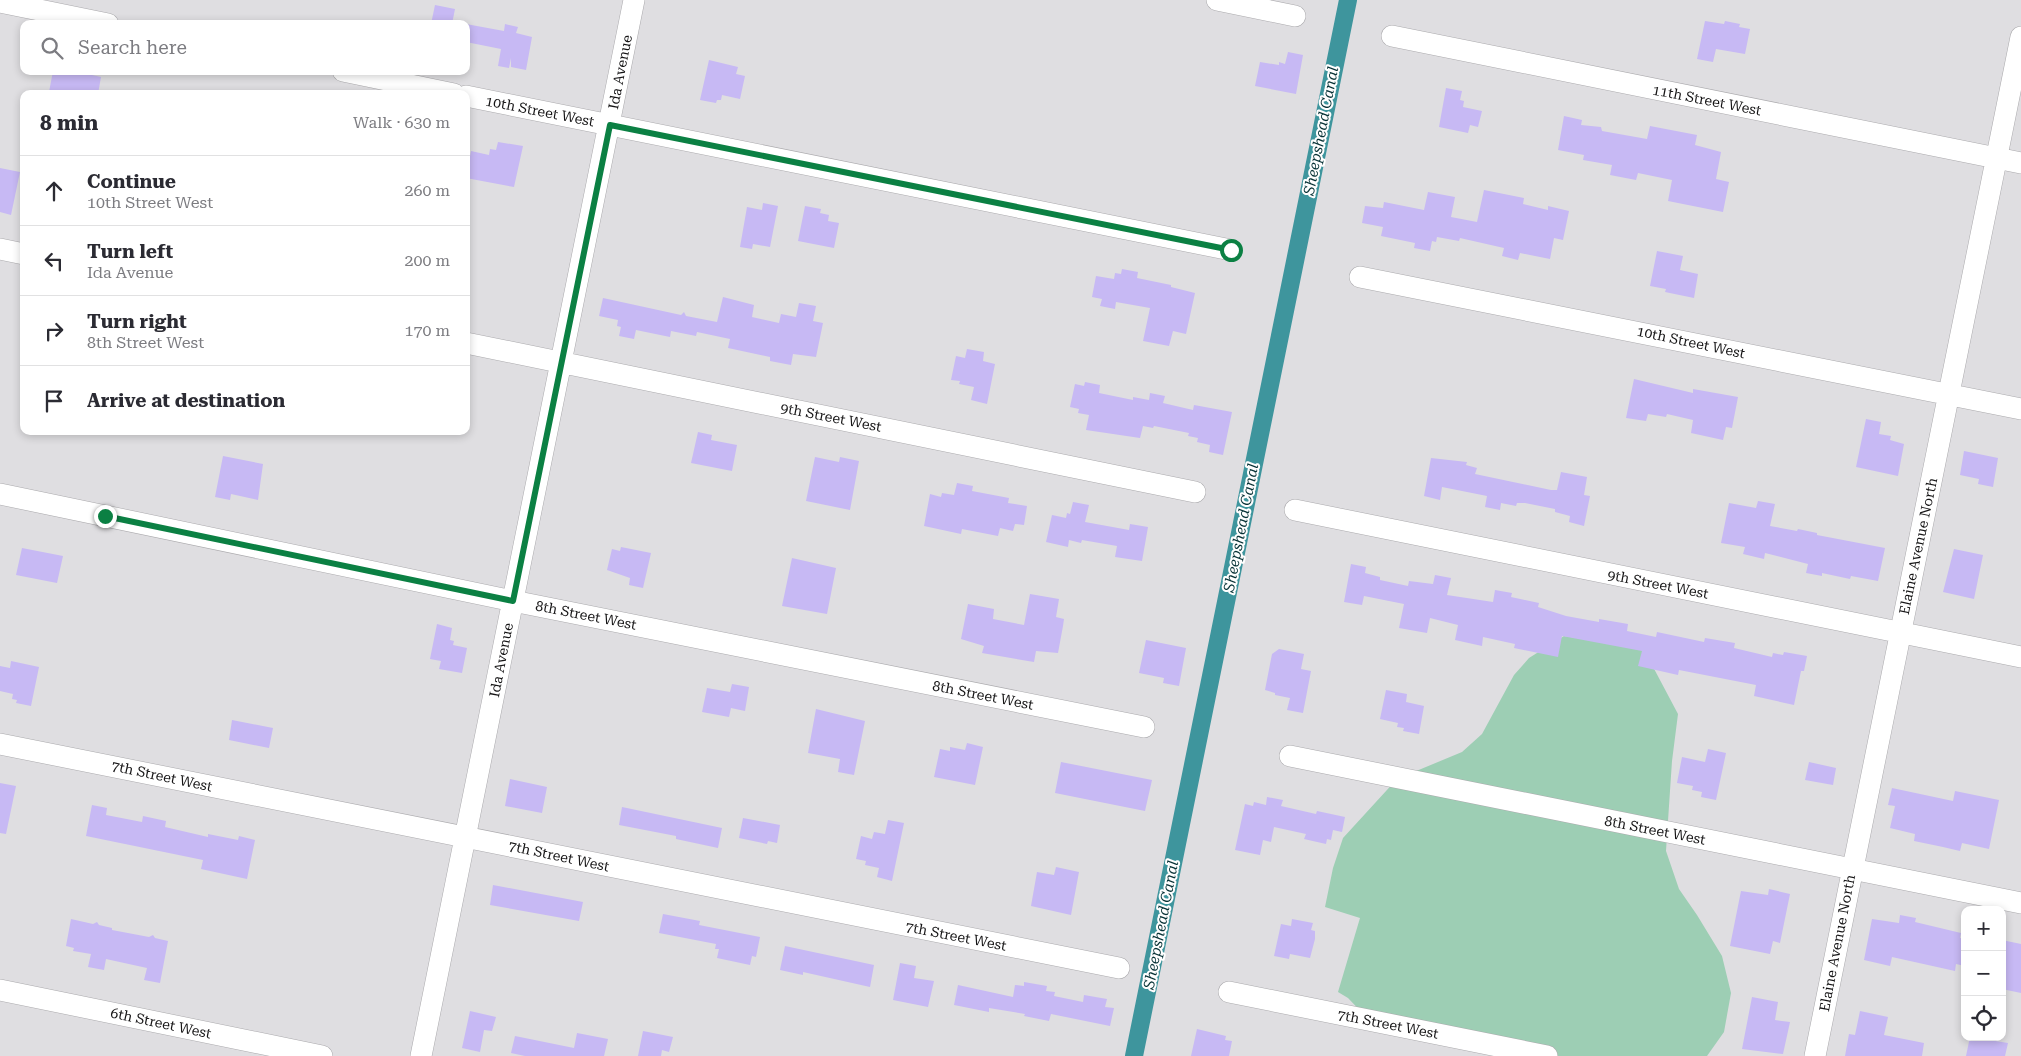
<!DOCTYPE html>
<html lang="en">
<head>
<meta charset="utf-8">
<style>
  body { margin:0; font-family:"Roboto Serif",serif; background:#f2f2f3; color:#2b2b33 }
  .controls { position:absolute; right:15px; bottom:15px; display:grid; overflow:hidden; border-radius:10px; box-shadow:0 2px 8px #0003 }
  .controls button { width:45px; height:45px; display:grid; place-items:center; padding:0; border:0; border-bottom:1px solid #e1e1e2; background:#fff; color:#2b2b33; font:25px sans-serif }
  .stop { position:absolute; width:15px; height:15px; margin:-11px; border:4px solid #0b8043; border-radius:50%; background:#fff }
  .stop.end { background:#0b8043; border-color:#fff; box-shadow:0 1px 5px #0008 }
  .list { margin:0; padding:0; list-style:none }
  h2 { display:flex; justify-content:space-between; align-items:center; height:65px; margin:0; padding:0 20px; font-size:21px }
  h2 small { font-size:16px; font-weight:400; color:#7c7c81 }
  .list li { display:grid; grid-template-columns:32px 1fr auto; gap:15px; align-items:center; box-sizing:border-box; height:70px; padding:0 20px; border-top:1px solid #e1e1e2 }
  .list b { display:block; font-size:19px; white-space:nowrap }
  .list p { margin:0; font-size:16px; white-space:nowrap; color:#7c7c81 }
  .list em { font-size:16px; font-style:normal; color:#7c7c81 }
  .icon { flex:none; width:28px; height:28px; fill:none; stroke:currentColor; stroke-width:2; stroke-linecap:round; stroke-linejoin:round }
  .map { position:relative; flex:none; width:2021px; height:1056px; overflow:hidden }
  .search { position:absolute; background:#fff; box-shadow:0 2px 8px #0003; left:20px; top:20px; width:450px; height:55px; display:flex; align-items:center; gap:12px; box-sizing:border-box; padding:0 18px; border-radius:10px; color:#7c7c81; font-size:19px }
  .panel { position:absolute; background:#fff; box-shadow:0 2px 8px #0003; left:20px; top:90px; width:450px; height:345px; border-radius:10px }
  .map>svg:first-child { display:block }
</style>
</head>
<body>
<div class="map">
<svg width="2021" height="1056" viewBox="0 0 2021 1056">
  <rect width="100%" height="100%" fill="#dfdee1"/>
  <!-- green -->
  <path fill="#9dceb4" d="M1564,636L1643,648L1678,714L1672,761L1666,851L1679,889L1697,915L1722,956L1731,993L1724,1032L1707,1056H1543L1370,1021L1348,998L1338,992L1360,918L1325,907L1333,868L1343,838L1397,779L1462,752L1482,734L1514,675L1529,658Z"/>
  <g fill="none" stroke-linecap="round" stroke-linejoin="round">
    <!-- canal -->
    <path stroke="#3e959d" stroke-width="18" d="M1134,1056L1348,0"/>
  </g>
  <!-- building -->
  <path fill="#c7b9f4" d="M435,5L455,9L452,24H431Z
    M1705,21L1724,24L1725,21L1740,24L1739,27L1750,29L1745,54L1716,49L1713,62L1697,59Z
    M466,24L504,31L505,24L518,27L516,33L532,37L526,70L511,67V58L509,68L498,66L501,49L466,42Z
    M1288,52L1303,55L1296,94L1255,86L1260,62L1279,65V62L1285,64Z
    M709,60L738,67L736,74L745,76L740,99L722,95L721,100H717L716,103L700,100Z
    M53,71H93L92,75L101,77L98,94L49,92Z
    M1446,88L1462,91L1460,100L1464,101L1463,107L1482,111L1478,127L1470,125L1468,133L1439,127Z
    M1564,116L1582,120L1581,125L1601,127L1602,131L1647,139L1650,126L1697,135L1695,145L1721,152L1716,179L1729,182L1723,212L1668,201L1672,180L1638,173L1636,180L1610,175L1612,165L1583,160L1584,155L1558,150Z
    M498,142L523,146L514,187L466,178L471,151L489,155L490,149L496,150Z
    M0,168L20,172L11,215L0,212Z
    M1484,190L1524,198L1523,204L1548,210V206L1569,211L1563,240L1554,238L1550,259L1520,253L1518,260L1502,256L1504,248L1460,238L1459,241L1437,237L1436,242L1432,241L1430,251L1414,248L1415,243L1381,236L1383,227L1362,223L1365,206L1383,208L1384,202L1424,210L1428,192L1455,197L1451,217L1477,222Z
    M763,203L778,206L770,247L753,244L752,249L740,247L747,207L762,210Z
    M805,206L821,209L820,213L829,215L828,221L839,223L834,248L798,241Z
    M1657,251L1683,256L1680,270L1698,274L1694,298L1665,292L1666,289L1650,286Z
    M1122,269L1138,272L1137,278L1171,285V287L1195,293L1186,334L1173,331L1169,346L1143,341L1150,308L1116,302L1115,309L1100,306L1102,299L1092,297L1096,276L1114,279L1115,273L1121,274Z
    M723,297L754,305L752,317L779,323L781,314L796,317L799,303L816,306L813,321L823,323L816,357L793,354L791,365L770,361V357L728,348L730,339L697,332L696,336L671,331L670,337L636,330L634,339L619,336L621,327L617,326L618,320L599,316L603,298L681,315L684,312L686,316L717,322Z
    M967,349L984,352L983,361L995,364L987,404L971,400L974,387L959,384L960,381L951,380L956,356L965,358Z
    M1634,379L1693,393V389L1738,397L1732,428L1726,427L1723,440L1691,433L1693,420L1667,414L1666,417L1648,414L1646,421L1626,418Z
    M1085,382L1100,385L1099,393L1133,400V397L1149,400L1150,393L1165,396L1163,403L1193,410L1194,405L1232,412L1223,455L1209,452L1210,445L1197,442L1198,438L1188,436L1189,433L1154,426L1153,428L1143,426L1140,438L1086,430L1089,415L1078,413L1079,409L1070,407L1075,384L1084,386Z
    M1866,419L1881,422L1879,434L1891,436L1890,440L1904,444L1898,476L1856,467Z
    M698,432L712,435L711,440L737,445L732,471L691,463Z
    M1964,451L1998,458L1993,487L1978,484L1979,479L1960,475Z
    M223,456L263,464L258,500L231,494L230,500L215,497Z
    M815,457L839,462L840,457L859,461L850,510L806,501Z
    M1431,458L1467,462L1466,465L1477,468L1475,474L1551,490H1557L1561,472L1587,477L1584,495L1590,496L1584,526L1569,522L1570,516L1555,512V509L1525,503H1517L1516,506L1501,503L1500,510L1485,507L1487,496L1442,487L1440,500L1424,496Z
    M957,483L973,486L972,491L1009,498L1008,503L1027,506L1024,525L1015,524L1013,531L1000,528L998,536L962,529L961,534L924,526L930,494L941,497L942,493L954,495Z
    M1758,501L1775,504L1770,526L1797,531L1798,529L1817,533V535L1885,548L1878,581L1851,576L1850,579L1822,573V576L1806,573L1808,564L1765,553L1764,559L1743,554L1745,547L1721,543L1729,503L1756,508Z
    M1073,502L1089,505L1085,522L1129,530L1130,524L1148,527L1142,561L1115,557L1117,546L1082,540L1081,543L1069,540L1068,547L1046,542L1052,515L1066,518L1067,513L1070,514Z
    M621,547L651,553L643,588L629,585L630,578L607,570L612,549L620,551Z
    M22,548L63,556L57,583L16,575Z
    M1954,549L1983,555L1974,599L1943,592Z
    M792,558L836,568L827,614L782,606Z
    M1351,564L1366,567L1365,573L1380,577V580L1408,586L1409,581L1433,584L1435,575L1451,578L1447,595L1493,602L1495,590L1512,593L1511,597L1539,603L1538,607L1566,616L1599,622V619L1628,624L1627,631L1656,637L1657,632L1704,642L1705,638L1735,643L1734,648L1772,657L1773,653L1783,655L1784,652L1807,656L1804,671H1801L1794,705L1754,696L1756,685L1679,670L1678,675L1638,666L1642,651L1562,636L1558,657L1514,648L1515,644L1483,637L1482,646L1455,640L1458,625L1430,618L1427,633L1399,628L1404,604L1364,596L1362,605L1344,602Z
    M1030,594L1059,599L1056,617L1064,619L1063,626L1058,653L1036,651L1034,662L982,653L984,646L961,639L968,604L994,609L993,619L1024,625Z
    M437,624L452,628L450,640L454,641L453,645L467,648L462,673L439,669L441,661L430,659Z
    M1146,640L1186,648L1179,686L1163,683L1164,678L1139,673Z
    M1279,649L1304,654L1301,669L1311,671L1303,713L1287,710L1290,698L1275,695V693L1265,690L1272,654Z
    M11,661L39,667L31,706L16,703L17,700L12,699L13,694L0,691V666L10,668Z
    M732,684L749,687L745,711L731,708L729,717L702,712L707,688L730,692Z
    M1386,690L1407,694L1406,702L1424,706L1419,734L1403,731L1404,728L1397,727L1398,723L1380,719Z
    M816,709L865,721L854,775L838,772L840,759L808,753Z
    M232,720L273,728L269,748L229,740Z
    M967,743L983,747L975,785L934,777L940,749L950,751V747L965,750Z
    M1708,749L1726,753L1716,800L1701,797L1702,792L1692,790L1693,786L1677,783L1682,757L1705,762Z
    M1061,762L1152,780L1145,811L1055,793Z
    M1809,762L1836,768L1833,785L1805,780Z
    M510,779L547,787L542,813L505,806Z
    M0,783L16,786L6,834L0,833Z
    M1892,788L1953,801L1955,791L1999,800L1989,849L1962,843L1960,851L1943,847L1914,841L1915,834L1890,828L1895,806L1888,805Z
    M1267,797L1283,800L1281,806L1316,814L1317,811L1345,817L1342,832L1333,830L1331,840L1327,839L1326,844L1304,839L1306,834L1274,827L1271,842L1263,840L1260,855L1235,850L1245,804L1253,806L1254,802L1266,805Z
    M92,805L107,808L106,815L142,822L143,816L166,821L165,827L208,837V834L238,840L239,836L255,840L247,879L201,869L203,860L86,836Z
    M622,807L722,828L718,848L676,839V836L619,825Z
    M743,818L780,825L777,843L768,841L767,844L739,838Z
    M888,820L904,823L892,881L877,877L879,868L865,865L866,861L856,859L861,836L872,839L874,832L885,834Z
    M1056,867L1079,872L1071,915L1031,906L1037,872L1054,875Z
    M493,885L583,902L579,921L490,905Z
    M1769,889L1790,894L1780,943L1773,941L1770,954L1730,946L1741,891L1768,895Z
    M663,914L700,921L699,925L760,937L756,957L752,956L750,965L717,958L719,949H715L716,944L659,933Z
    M1900,915L1916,918L1915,922L1961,933L1960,938L1965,939V966L1956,964L1955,971L1892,957L1890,966L1864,960L1872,919L1899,923Z
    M71,919L93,924L97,922L99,925L112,928V930L149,937L153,935L155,938L168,941L160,983L144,980L147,968L106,959L104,970L88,967L91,954L73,951L74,948L66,946Z
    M1292,919L1313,923L1311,930L1315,931V939L1310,958L1290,954L1289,959L1274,956L1281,924L1291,926Z
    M2002,940L2021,944V993L2002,989Z
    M785,946L874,965L870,987L803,972V975L780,970Z
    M900,963L916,966L914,978L934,981L928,1007L893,1000Z
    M1024,982L1047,986L1046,991L1055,992L1054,996L1083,1002L1084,995L1107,999L1105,1007L1114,1008L1110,1026L1051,1014L1049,1021L1024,1016L1025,1014L989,1008V1012L954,1005L958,985L1013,997L1015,985L1024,986Z
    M1752,997L1778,1002L1775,1020L1790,1022L1783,1054L1742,1049Z
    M470,1011L496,1017L492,1031L484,1030L480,1052L462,1048Z
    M1860,1011L1888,1017L1884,1035L1924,1043L1922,1056H1845L1849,1034L1855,1035Z
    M1197,1029L1226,1036L1225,1040L1232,1041L1229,1056H1191Z
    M643,1031L673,1037L669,1052L662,1050L661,1056H638Z
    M577,1033L608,1039L604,1056H525L511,1053L515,1036L574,1048Z
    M1970,1037L2008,1043L2005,1056H1966Z"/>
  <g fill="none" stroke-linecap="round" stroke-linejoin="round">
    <defs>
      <path id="minor" d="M1217,0L1295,16
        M0,2L108,24
        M1392,36L2021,163
        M343,71L454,94
        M466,96L1231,250
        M0,249L24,254
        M1360,277L2021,409
        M466,343L1195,492
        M0,494L513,601L1144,727
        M1295,510L2021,657
        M0,744L1119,968
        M1290,756L2021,903
        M0,990L322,1056
        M1229,992L1547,1056
        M421,1056L634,0
        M1815,1056L2021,37"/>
    </defs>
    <!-- minor casing -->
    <use href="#minor" stroke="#abaaad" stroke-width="22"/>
    <!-- minor -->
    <use href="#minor" stroke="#fff" stroke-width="21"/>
  </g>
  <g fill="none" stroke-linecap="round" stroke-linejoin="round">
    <!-- route -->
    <path stroke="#0b8043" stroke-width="6" d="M105,516L513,601L610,125L1231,250"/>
  </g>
  <g text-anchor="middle" stroke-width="4" stroke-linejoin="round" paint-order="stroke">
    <!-- street labels -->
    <g font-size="14" fill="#151415" stroke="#fff">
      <text transform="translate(620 72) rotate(-79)" y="5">Ida Avenue</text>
      <text transform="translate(1707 100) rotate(11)" y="5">11th Street West</text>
      <text transform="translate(540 111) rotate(11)" y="5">10th Street West</text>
      <text transform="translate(1691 342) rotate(12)" y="5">10th Street West</text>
      <text transform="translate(831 417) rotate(11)" y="5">9th Street West</text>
      <text transform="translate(1918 546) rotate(-78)" y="5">Elaine Avenue North</text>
      <text transform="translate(1658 584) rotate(11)" y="5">9th Street West</text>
      <text transform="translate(586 615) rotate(11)" y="5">8th Street West</text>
      <text transform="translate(501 660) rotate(-79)" y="5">Ida Avenue</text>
      <text transform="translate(983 695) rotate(11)" y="5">8th Street West</text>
      <text transform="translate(162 776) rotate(12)" y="5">7th Street West</text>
      <text transform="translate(1655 830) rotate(11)" y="5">8th Street West</text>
      <text transform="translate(559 856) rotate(12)" y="5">7th Street West</text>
      <text transform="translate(956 936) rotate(11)" y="5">7th Street West</text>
      <text transform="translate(1837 943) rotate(-79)" y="5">Elaine Avenue North</text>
      <text transform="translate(161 1023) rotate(12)" y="5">6th Street West</text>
      <text transform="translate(1388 1024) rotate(11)" y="5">7th Street West</text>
    </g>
    <!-- water labels -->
    <g font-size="15" font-style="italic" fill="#063135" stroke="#fff">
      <text transform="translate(1321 131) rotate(-79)" y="5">Sheepshead Canal</text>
      <text transform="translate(1241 528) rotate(-79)" y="5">Sheepshead Canal</text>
      <text transform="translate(1161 925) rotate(-79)" y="5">Sheepshead Canal</text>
    </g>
  </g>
</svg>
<div class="controls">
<button>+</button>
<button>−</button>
<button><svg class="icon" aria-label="locate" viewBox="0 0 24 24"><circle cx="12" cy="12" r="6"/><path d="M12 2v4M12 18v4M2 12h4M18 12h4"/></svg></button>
</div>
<div class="stop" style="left:1231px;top:250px"></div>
<div class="stop end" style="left:105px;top:516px"></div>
<div class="search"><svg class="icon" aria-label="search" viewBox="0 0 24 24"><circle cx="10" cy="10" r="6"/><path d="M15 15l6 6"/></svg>Search here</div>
<section class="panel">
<h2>8 min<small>Walk · 630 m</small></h2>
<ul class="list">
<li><svg class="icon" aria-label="ahead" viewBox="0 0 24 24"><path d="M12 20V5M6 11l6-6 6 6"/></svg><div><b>Continue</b><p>10th Street West</p></div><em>260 m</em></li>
<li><svg class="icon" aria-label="left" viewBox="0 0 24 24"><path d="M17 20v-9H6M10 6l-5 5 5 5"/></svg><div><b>Turn left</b><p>Ida Avenue</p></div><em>200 m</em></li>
<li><svg class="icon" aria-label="right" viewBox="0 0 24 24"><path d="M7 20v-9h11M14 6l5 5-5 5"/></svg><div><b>Turn right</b><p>8th Street West</p></div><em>170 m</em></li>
<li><svg class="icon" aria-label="arrive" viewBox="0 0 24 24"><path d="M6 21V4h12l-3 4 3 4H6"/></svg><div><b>Arrive at destination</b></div></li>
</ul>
</section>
</div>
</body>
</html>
